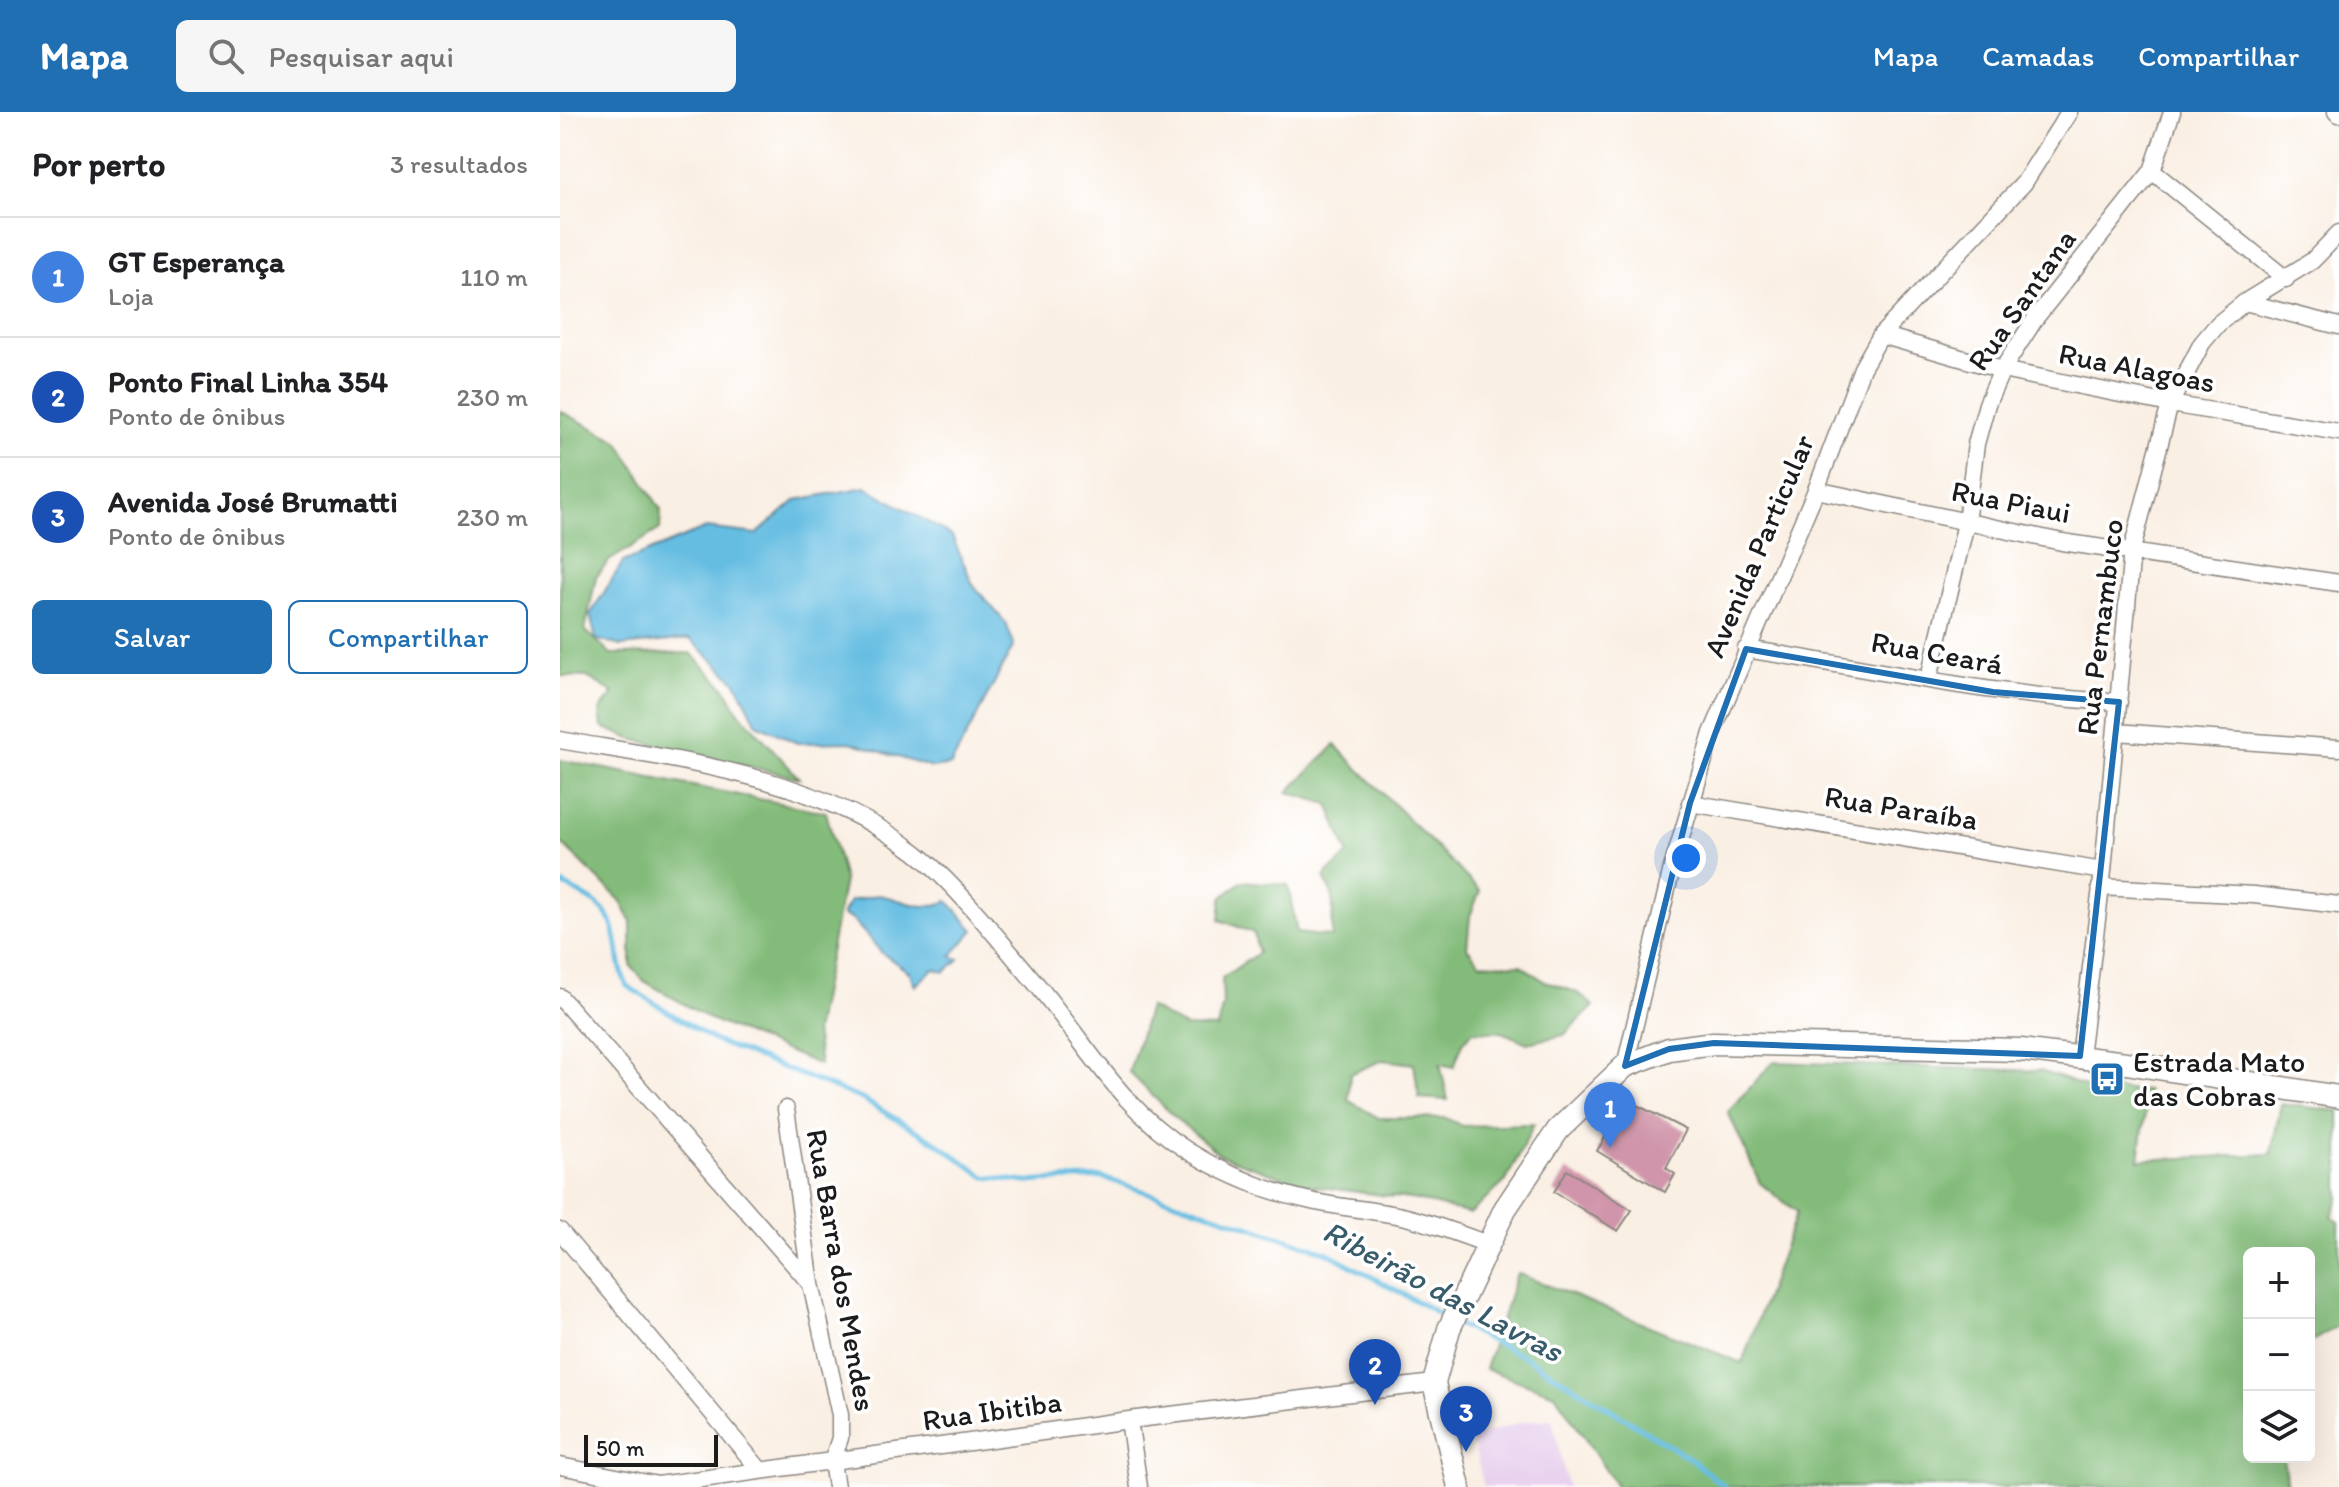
<!DOCTYPE html>
<html lang="pt">
<head>
<meta charset="utf-8">
<style>
  body { margin:0; font-family:Itim,sans-serif; background:#f6f6f6; color:#202124 }
  .controls { position:absolute; right:24px; bottom:24px; display:grid; overflow:hidden; border-radius:12px; box-shadow:0 8px 32px #0002 }
  .controls button { width:72px; height:72px; display:grid; place-items:center; padding:0; border:0; border-bottom:2px solid #e0e0e0; background:#fff; color:#202124; font:40px sans-serif }
  .scale { position:absolute; left:24px; bottom:20px; width:134px; box-sizing:border-box; padding-left:8px; border:4px solid #1c1c1c; border-top:0; font-size:22px; line-height:28px; white-space:nowrap; color:#1c1c1c; -webkit-text-stroke:6px #fff; paint-order:stroke }
  .you { position:absolute; left:1126px; top:746px; width:28px; height:28px; margin:-20px; border:6px solid #fff; border-radius:50%; background:#1a73e8; box-shadow:0 0 0 12px #1a73e833 }
  .badge { display:grid; place-items:center; width:52px; height:52px; border-radius:50%; background:#1f6fb2; color:#fff; font-size:26px; font-weight:700 }
  .pin { position:absolute; translate:-50% -66px; filter:drop-shadow(0 2px 4px #0008) }
  .pin::after { content:''; position:absolute; top:42px; width:28px; height:24px; background:inherit; clip-path:polygon(0 0,100% 0,50% 100%) }
  .list { margin:0; padding:0; list-style:none }
  h2 { display:flex; justify-content:space-between; align-items:center; height:104px; margin:0; padding:0 32px; font-size:34px }
  h2 small { font-size:26px; font-weight:400; color:#757577 }
  .list li { display:grid; grid-template-columns:52px 1fr auto; gap:24px; align-items:center; box-sizing:border-box; height:120px; padding:0 32px; border-top:2px solid #e0e0e0 }
  .list b { display:block; font-size:30px; white-space:nowrap }
  .list p { margin:0; font-size:26px; white-space:nowrap; color:#757577 }
  .list em { font-size:26px; font-style:normal; color:#757577 }
  .actions { display:flex; gap:16px; padding:24px 32px }
  .actions a { flex:1; padding:18px 0; border:2px solid #1f6fb2; border-radius:12px; text-align:center; font-size:28px; color:#1f6fb2 }
  .actions .main { background:#1f6fb2; color:#fff }
  .icon { flex:none; width:44px; height:44px; fill:none; stroke:currentColor; stroke-width:2; stroke-linecap:round; stroke-linejoin:round }
  .map { position:relative; flex:none; width:1779px; height:1375px; overflow:hidden }
  header { display:flex; align-items:center; gap:48px; box-sizing:border-box; height:112px; padding:0 40px; background:#1f6fb2; color:#fff }
  header strong { font-size:38px }
  nav { display:flex; gap:44px; margin-inline-start:auto; font-size:28px }
  .search { width:560px; height:72px; background:#f6f6f6; display:flex; align-items:center; gap:20px; box-sizing:border-box; padding:0 28px; border-radius:12px; color:#757577; font-size:30px }
  main { display:flex }
  aside { flex:1; background:#fff }
  .map>svg:first-child { display:block }
</style>
</head>
<body>
<header>
<strong>Mapa</strong>
<div class="search"><svg class="icon" aria-label="search" viewBox="0 0 24 24"><circle cx="10" cy="10" r="6"/><path d="M15 15l6 6"/></svg>Pesquisar aqui</div>
<nav><a>Mapa</a><a>Camadas</a><a>Compartilhar</a></nav>
</header>
<main>
<aside>
<h2>Por perto<small>3 resultados</small></h2>
<ul class="list">
<li><span class="badge" style="background:#3f7fe0">1</span><div><b>GT Esperança</b><p>Loja</p></div><em>110 m</em></li>
<li><span class="badge" style="background:#1a4fb4">2</span><div><b>Ponto Final Linha 354</b><p>Ponto de ônibus</p></div><em>230 m</em></li>
<li><span class="badge" style="background:#1a4fb4">3</span><div><b>Avenida José Brumatti</b><p>Ponto de ônibus</p></div><em>230 m</em></li>
</ul>
<div class="actions"><a class="main">Salvar</a><a>Compartilhar</a></div>
</aside>
<div class="map">
<svg width="1779" height="1375" viewBox="0 0 1779 1375">
  <rect width="100%" height="100%" fill="#fff"/>
  <filter id="ink" filterUnits="userSpaceOnUse"><feTurbulence type="fractalNoise" baseFrequency=".0125" numOctaves="2"/><feDisplacementMap in="SourceGraphic" scale="16" xChannelSelector="R" yChannelSelector="G"/><feConvolveMatrix kernelMatrix="1 2 1 2 8 2 1 2 1" color-interpolation-filters="sRGB"/></filter>
  <filter id="wash" filterUnits="userSpaceOnUse"><feTurbulence type="fractalNoise" baseFrequency=".006" numOctaves="4" result="noise"/><feDisplacementMap in="SourceGraphic" scale="32" xChannelSelector="R" yChannelSelector="G"/><feGaussianBlur stdDeviation="1.8" result="paint"/><feColorMatrix in="noise" values="0 0 0 0 0 0 0 0 0 0 0 0 0 0 0 0 0 1.4 0 .05"/><feComposite in="paint" operator="in"/></filter>
  <g filter="url(#wash)">
    <rect width="100%" height="100%" fill="#faefe3"/>
    <!-- built -->
    <path fill="#e8d2ee" d="M992,1307L1008,1375H924L912,1326L962,1310Z"/>
    <!-- forest -->
    <path fill="#83bc7a" stroke="#506c4b" stroke-width="2" d="M0,299L58,329L101,398L100,417L49,449L36,465L25,518L51,542L131,541L166,577L177,598L239,666L71,627L42,615L40,598L54,581L27,565L0,564Z
      M775,633L920,779L910,804L907,836L920,851L961,853L984,869L1016,880L1034,894L1004,923L967,931L942,920L913,919L903,930L894,955L880,952L888,988L859,986L854,952L823,948L790,962L788,988L819,1006H886L902,1014L974,1012L946,1069L910,1102L857,1088L746,1073L662,1044L615,1006L569,960L589,895L625,915L657,916L663,892L662,866L698,841L694,821L660,808L662,786L682,769L728,773L737,821L772,825L773,785L764,765L788,742L768,692L728,680Z
      M0,648L266,700L284,768L255,920L260,953L150,907L84,869L71,854V809L60,788L0,730Z
      M1213,950L1481,959L1529,976L1588,979L1579,1048L1711,1042L1721,992L1779,999V1086L1772,1105L1779,1110V1213L1749,1231V1141H1689V1345H1723L1727,1375H1057L995,1282L925,1257L957,1161L1182,1251L1237,1100L1200,1071L1168,1000Z"/>
    <!-- water -->
    <path fill="#65bde2" stroke="#406c7f" stroke-width="2" d="M306,375L392,424L413,473L446,511L454,533L391,653L372,656L290,630L237,631L197,612L176,570L130,527L61,534L36,527L30,503L63,450L146,416L197,422L236,388Z
      M318,783C348,788 357,801 388,789L414,818L391,844L399,847L385,860L373,857L355,874L350,861L322,841L293,808L282,803L290,789Z"/>
    <g fill="none" stroke-linecap="round" stroke-linejoin="round">
      <!-- stream -->
      <path stroke="#65bde2" stroke-width="5" d="M0,771C15,779 43,791 50,808C60,829 56,853 67,874L155,929L302,987L377,1031L425,1065L467,1070L541,1065L766,1140L887,1206
        M899,1213L967,1246L1128,1345L1165,1375"/>
    </g>
    <g id="blocks">
      <!-- building -->
      <path fill="#d095aa" d="M1073,991L1126,1018L1106,1056L1115,1062L1105,1080L1037,1039L1047,1022L1055,1027Z
        M1007,1058L1072,1098L1058,1119L994,1080Z"/>
    </g>
  </g>
  <g filter="url(#ink)">
    <use href="#blocks" fill-opacity="0" stroke="#8b8680" stroke-width="2"/>
    <g fill="none" stroke-linecap="round" stroke-linejoin="round">
      <defs>
        <path id="minor" d="M1776,0L1779,2
          M1592,59L1726,167
          M1685,190L1779,214
          M1321,223L1442,258L1610,292L1779,320
          M1256,378L1502,430L1779,471
          M1186,537C1310,556 1434,585 1559,590
          M1369,566L1406,411L1416,332L1427,292L1442,258L1477,204L1592,59L1612,0
          M1556,620L1779,636
          M0,628C120,649 255,663 355,740C394,770 445,835 478,874C526,932 562,998 628,1039C665,1062 708,1080 751,1089C782,1096 815,1098 846,1105C874,1112 900,1122 927,1132
          M1130,691L1543,759
          M1540,775L1694,783L1779,793
          M0,885L250,1171
          M1520,944L1543,759L1572,438L1610,292L1642,231L1658,212L1685,190L1752,149L1779,121
          M1065,954L1112,756L1152,621L1256,378L1302,256L1321,223L1464,71L1509,0
          M226,997L251,1172L280,1303V1326L272,1350L276,1375
          M0,1119L200,1358
          M569,1308L579,1375
          M0,1354L98,1373L569,1308L874,1271"/>
        <path id="secondary" d="M899,1375L874,1271L889,1217L945,1097L998,1018L1065,954L1109,937L1154,931L1461,938L1566,951L1779,985"/>
      </defs>
      <!-- minor casing -->
      <use href="#minor" stroke="#8b8680" stroke-width="19"/>
      <!-- secondary casing -->
      <use href="#secondary" stroke="#8b8680" stroke-width="25"/>
      <!-- minor -->
      <use href="#minor" stroke="#fff" stroke-width="16"/>
      <!-- secondary -->
      <use href="#secondary" stroke="#fff" stroke-width="22"/>
    </g>
  </g>
  <!-- marked area -->
  <path fill="none" stroke="#1f6fb2" stroke-width="6" stroke-linejoin="round" d="M1186,537L1433,580L1559,590L1520,944L1154,931L1109,937L1065,954L1130,691Z"/>
  <!-- icons -->
  <defs>
    <symbol id="bus-square" viewBox="-11 -11 22 22"><rect x="-9" y="-9" width="18" height="18" rx="4" fill="#1f6fb2" stroke="#fff"/><path d="M-5-6H5V4H4V6H2V4H-2V6H-4V4H-5ZM-3.5-4V0h7V-4ZM-3.5 1.2v1.5H-2V1.2ZM2 1.2v1.5H3.5V1.2Z" fill="#fff"/></symbol>
  </defs>
  <g fill-rule="evenodd">
    <use href="#bus-square" x="1527" y="947" width="40" height="40"/>
  </g>
  <g text-anchor="middle" stroke-width="7" stroke-linejoin="round" paint-order="stroke">
    <!-- street labels -->
    <g font-size="30" fill="#1c1c1c" stroke="#fff">
      <text transform="translate(1462 188) rotate(-55)" y="10">Rua Santana</text>
      <text transform="translate(1577 256) rotate(11)" y="10">Rua Alagoas</text>
      <text transform="translate(1451 390) rotate(11)" y="10">Rua Piaui</text>
      <text transform="translate(1199 434) rotate(-67)" y="10">Avenida Particular</text>
      <text transform="translate(1540 515) rotate(-83)" y="10">Rua Pernambuco</text>
      <text transform="translate(1377 541) rotate(10)" y="10">Rua Ceará</text>
      <text transform="translate(1341 696) rotate(9)" y="10">Rua Paraíba</text>
      <text transform="translate(281 1158) rotate(80)" y="10">Rua Barra dos Mendes</text>
      <text transform="translate(432 1299) rotate(-8)" y="10">Rua Ibitiba</text>
    </g>
    <!-- poi labels -->
    <g font-size="30" fill="#1c1c1c" stroke="#fff" text-anchor="start">
      <text x="1573" y="960">Estrada Mato<tspan x="1573" dy="34">das Cobras</tspan></text>
    </g>
    <!-- water labels -->
    <g font-size="32" font-style="italic" fill="#395c6b" stroke="#fff">
      <text transform="translate(883 1179) rotate(28)" y="11">Ribeirão das Lavras</text>
    </g>
  </g>
</svg>
<div class="controls">
<button>+</button>
<button>−</button>
<button><svg class="icon" aria-label="layers" viewBox="0 0 24 24"><path d="M12 4l9 5-9 5-9-5zM3 14l9 5 9-5"/></svg></button>
</div>
<div class="scale">50 m</div>
<div class="you"></div>
<div class="pin badge" style="left:1050px;top:1036px;background:#3f7fe0">1</div>
<div class="pin badge" style="left:815px;top:1293px;background:#1a4fb4">2</div>
<div class="pin badge" style="left:906px;top:1340px;background:#1a4fb4">3</div>
</div>
</main>
</body>
</html>
